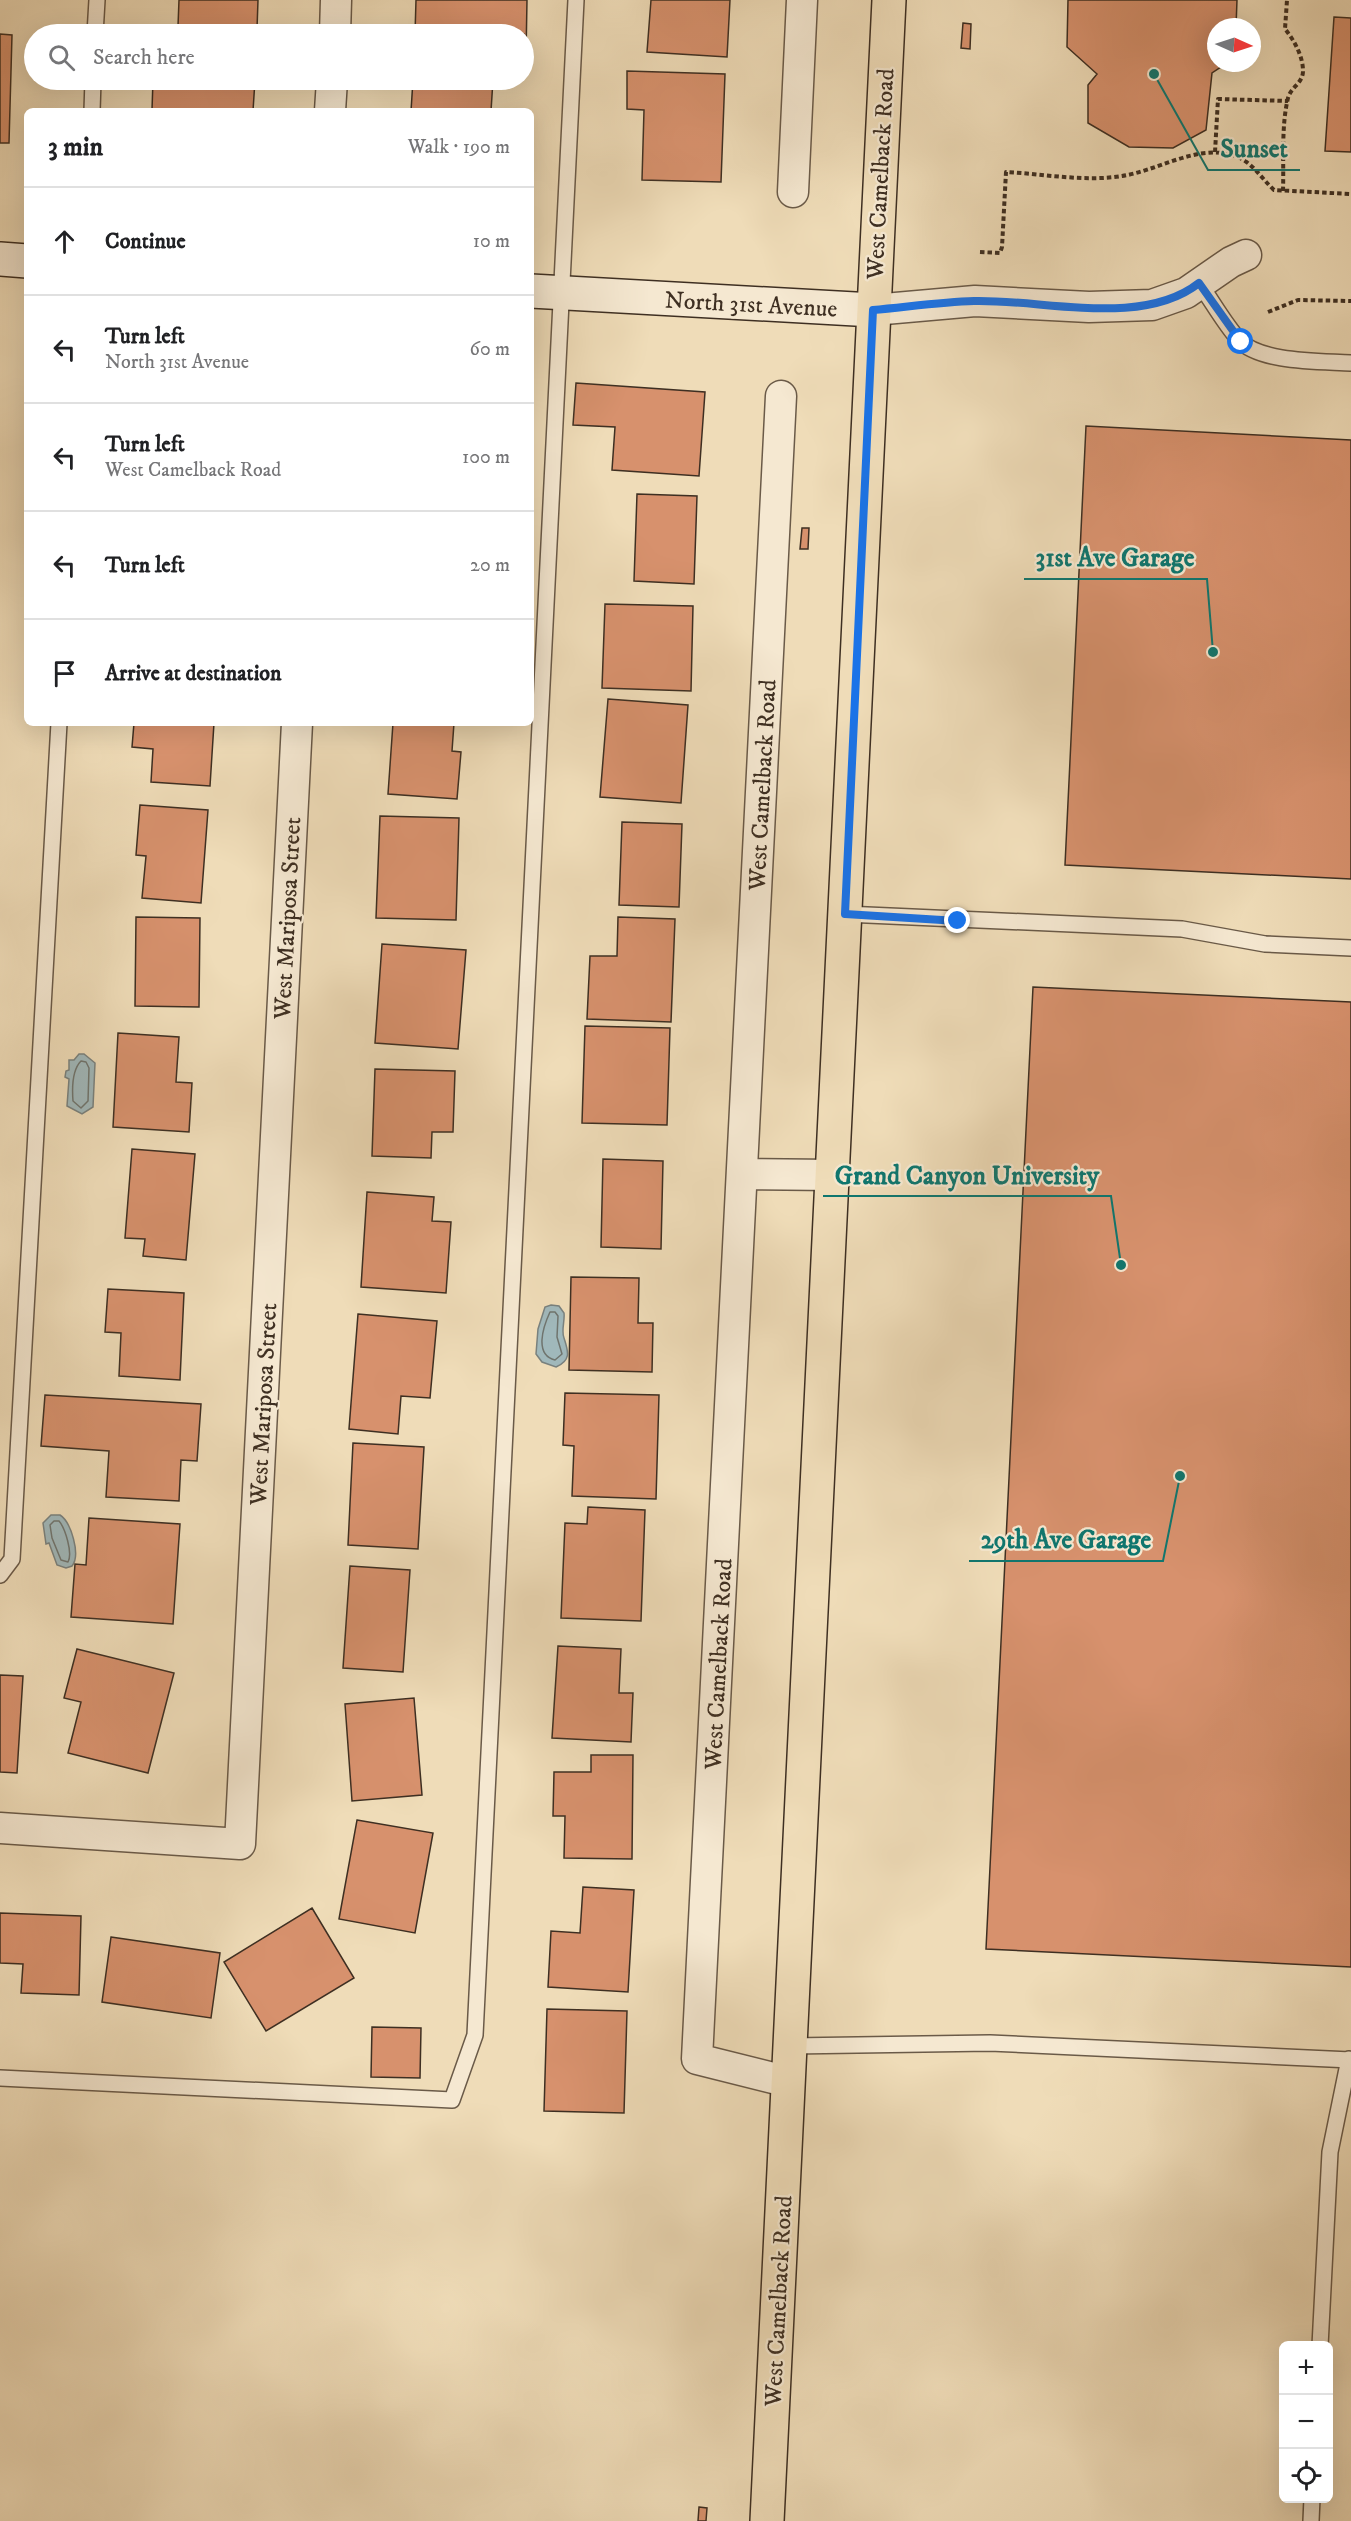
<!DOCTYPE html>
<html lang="en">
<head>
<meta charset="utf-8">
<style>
  body { margin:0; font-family:"IM FELL DW Pica",serif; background:#f2f2f2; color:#202124 }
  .controls { position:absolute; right:18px; bottom:18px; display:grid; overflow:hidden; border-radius:9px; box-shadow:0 6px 24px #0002 }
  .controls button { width:54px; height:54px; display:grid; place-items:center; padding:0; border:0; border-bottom:2px solid #e0e0e0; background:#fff; color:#202124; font:30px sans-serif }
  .compass { position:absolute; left:1207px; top:18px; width:54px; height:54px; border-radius:50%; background:#fff; box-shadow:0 6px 24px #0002; rotate:93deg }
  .stop { position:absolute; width:18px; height:18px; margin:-14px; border:4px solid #1a73e8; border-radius:50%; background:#fff }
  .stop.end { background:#1a73e8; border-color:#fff; box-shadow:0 2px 6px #0008 }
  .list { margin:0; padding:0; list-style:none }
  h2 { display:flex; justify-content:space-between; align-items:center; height:78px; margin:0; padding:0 24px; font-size:26px }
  h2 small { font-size:20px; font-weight:400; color:#757577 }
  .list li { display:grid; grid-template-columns:39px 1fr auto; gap:18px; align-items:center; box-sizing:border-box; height:108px; padding:0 24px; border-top:2px solid #e0e0e0 }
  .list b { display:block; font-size:22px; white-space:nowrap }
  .list p { margin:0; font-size:20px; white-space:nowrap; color:#757577 }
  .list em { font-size:20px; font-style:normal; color:#757577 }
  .icon { flex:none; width:33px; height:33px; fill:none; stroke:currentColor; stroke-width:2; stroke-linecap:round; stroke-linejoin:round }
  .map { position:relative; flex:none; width:1351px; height:2521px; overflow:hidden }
  .search { position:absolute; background:#fff; box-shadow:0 6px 24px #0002; left:24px; top:24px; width:510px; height:66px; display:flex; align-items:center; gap:15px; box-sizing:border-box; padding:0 21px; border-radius:33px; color:#757577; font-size:22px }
  .panel { position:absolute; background:#fff; box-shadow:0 6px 24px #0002; left:24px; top:108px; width:510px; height:618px; border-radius:9px }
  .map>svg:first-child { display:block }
</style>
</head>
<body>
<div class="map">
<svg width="1351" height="2521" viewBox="0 0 1351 2521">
  <rect width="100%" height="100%" fill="#efdcb8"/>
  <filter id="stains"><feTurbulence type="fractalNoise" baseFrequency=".00333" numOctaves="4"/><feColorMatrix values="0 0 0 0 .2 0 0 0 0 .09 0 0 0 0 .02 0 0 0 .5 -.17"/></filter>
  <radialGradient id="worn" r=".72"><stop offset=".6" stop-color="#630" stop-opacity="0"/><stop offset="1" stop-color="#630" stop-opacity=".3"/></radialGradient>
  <!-- water -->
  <path fill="#a0b8bb" stroke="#79817e" stroke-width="1.5" d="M79,1054H84L95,1063L93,1107L82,1114L67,1106L69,1079L65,1077L66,1071L69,1070V1060H74Z
    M551,1305L559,1306L564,1313C565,1321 561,1331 564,1338C568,1351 572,1360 556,1367L542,1362L536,1354L538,1329L545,1307Z
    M51,1515H60C71,1522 81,1555 72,1566L66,1568L57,1565L49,1543L46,1544L43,1523Z"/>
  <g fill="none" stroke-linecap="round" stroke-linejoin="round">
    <!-- shore -->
    <path stroke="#6f746e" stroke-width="1.5" d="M81,1061L86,1062L89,1068L88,1101L81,1108L73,1101C72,1088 72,1070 81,1061Z
      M550,1312H555L558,1316L557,1337L562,1354L555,1360C534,1355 543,1327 550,1312Z
      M54,1521H59C65,1528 73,1553 68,1562L61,1560L52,1538L50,1525Z"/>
  </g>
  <!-- building -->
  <path fill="#d7916d" stroke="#3e2f22" stroke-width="1.5" d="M179,0H258L257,29L178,26Z
    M416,0H527L526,55H524V34H415Z
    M651,0H730L727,57L647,52Z
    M1068,0H1237L1236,27H1216V63H1227L1212,73L1206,130L1173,148L1129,147L1088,123V85L1097,74L1067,47Z
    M1334,17L1351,18V152L1325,151Z
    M963,23L971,24L970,49L961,48Z
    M0,34L12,35L9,143H0Z
    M627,71L725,74L721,182L642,180L644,110L627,109Z
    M153,80H255L253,111L152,110Z
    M413,80H493L491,111H411Z
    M576,383L705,392L699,476L612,470L615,427L573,425Z
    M1086,426L1351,440V879L1065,865Z
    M637,494L697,496L694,584L634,581Z
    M802,528H809L808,549H800Z
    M605,604L693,606L691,691L602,688Z
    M608,699L688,705L681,803L600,797Z
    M134,723H214L210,786L151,782L153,749L132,747Z
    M393,723H454L452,751L461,752L457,799L388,794Z
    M140,805L208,810L201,903L142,898L146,856L136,855Z
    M380,816L459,818L456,920L376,918Z
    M622,822L682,824L679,907L619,905Z
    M136,917L200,918L199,1007L135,1006Z
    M618,917L675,919L671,1022L587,1019L590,956H617Z
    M382,944L466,950L458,1049L375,1043Z
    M1033,987L1351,1002V1967L986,1949Z
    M585,1026L670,1028L667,1125L582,1123Z
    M118,1033L179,1037L176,1082L192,1083L189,1132L113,1127Z
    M375,1069L455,1071L453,1132H432L431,1158L372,1156Z
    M132,1149L195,1154L186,1260L143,1256L145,1239L125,1238Z
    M603,1159L663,1161L661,1249L601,1247Z
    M367,1192L434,1197L432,1221L451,1222L446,1293L361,1287Z
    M571,1277L639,1278L638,1323H653L652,1372L569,1370Z
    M108,1289L184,1293L180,1380L119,1376L121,1333L105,1332Z
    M358,1314L437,1321L430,1398L401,1396L398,1434L349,1429Z
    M565,1393L659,1395L656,1499L572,1496L574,1446L563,1445Z
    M45,1395L201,1404L197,1461L181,1460L179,1501L106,1497L109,1451L41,1446Z
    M353,1443L424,1447L418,1549L348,1545Z
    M588,1507L645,1510L641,1621L561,1618L565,1523L587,1524Z
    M89,1518L180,1524L173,1624L71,1617L75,1564L86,1565Z
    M350,1566L410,1570L403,1672L343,1668Z
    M558,1646L621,1649L619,1693H633L631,1742L552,1738Z
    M77,1649L174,1673L148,1773L68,1753L81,1702L64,1698Z
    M0,1675L23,1676L17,1773L0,1772Z
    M414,1698L422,1795L352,1801L345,1704Z
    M591,1755H633L632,1859L564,1858L565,1816H553L554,1772H591Z
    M357,1820L433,1833L415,1933L339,1919Z
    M583,1887L634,1890L628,1992L548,1987L551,1931L580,1933Z
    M312,1908L354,1978L266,2031L224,1962Z
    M0,1913L81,1916L79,1995L21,1993L23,1964L0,1963Z
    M111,1937L220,1953L211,2018L102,2002Z
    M547,2009L627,2011L624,2113L544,2111Z
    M372,2027L421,2028L420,2078L371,2077Z
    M699,2507L707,2508L706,2521H698Z"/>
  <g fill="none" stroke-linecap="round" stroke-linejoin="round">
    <defs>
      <path id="lane" d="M95,34L97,0
        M92,111L93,80
        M1199,283C1212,301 1224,323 1239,340C1260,363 1322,361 1351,363
        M845,914L1182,929L1265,944L1351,948
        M0,1575L12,1559L59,723
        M791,2046L990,2043L1351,2060
        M0,2078L452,2100L475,2035L576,0
        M1320,2346L1330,2152L1349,2059
        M1311,2521L1312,2498"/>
      <path id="street" d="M335,34L336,0
        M330,111L332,80
        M793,192L802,0
        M873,310L975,301L1089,307L1152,305L1186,293L1231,262L1246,255
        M781,396L697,2059L789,2082
        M743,1174L832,1175
        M0,1828L240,1844L297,723"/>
      <path id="secondary" d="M0,259L27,261
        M531,291L873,310"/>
      <path id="primary" d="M767,2521L889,0"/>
    </defs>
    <!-- lane casing -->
    <use href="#lane" stroke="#6a5a48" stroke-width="18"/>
    <!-- street casing -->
    <use href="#street" stroke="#6a5a48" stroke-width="33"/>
    <!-- secondary casing -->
    <use href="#secondary" stroke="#3e2f22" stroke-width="36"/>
    <!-- primary casing -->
    <use href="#primary" stroke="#3e2f22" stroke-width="36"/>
    <!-- path -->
    <path stroke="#3e2f22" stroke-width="4" stroke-dasharray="4.5 3" stroke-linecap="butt" d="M1215,152L1218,99L1288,101
      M1283,191C1284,161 1281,127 1288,98C1291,87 1303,83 1303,71C1303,56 1294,40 1285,29L1287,0
      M980,252L1000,253L1002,247L1006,172C1044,174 1085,182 1122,176C1156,171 1194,146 1229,154C1251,159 1259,176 1274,190L1351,194
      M1268,312L1298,300L1351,301"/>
    <!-- lane -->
    <use href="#lane" stroke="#f5e8d1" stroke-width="15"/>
    <!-- street -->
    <use href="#street" stroke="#f5e8d1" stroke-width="30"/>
    <!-- secondary -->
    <use href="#secondary" stroke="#f5e8d1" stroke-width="33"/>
    <!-- primary -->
    <use href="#primary" stroke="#efdcb8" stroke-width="33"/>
  </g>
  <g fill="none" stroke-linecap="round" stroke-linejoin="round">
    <!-- route -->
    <path stroke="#1a73e8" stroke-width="8" d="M958,921L845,914L873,310C907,307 941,302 974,301C1042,299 1142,328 1199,283L1241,342"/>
  </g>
  <g text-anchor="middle" stroke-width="4.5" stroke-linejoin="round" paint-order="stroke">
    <!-- street labels -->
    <g font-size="24" fill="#3e2f22" stroke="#f5e8d1">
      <text transform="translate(880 174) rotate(-87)" y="8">West Camelback Road</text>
      <text transform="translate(751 304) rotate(3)" y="8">North 31st Avenue</text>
      <text transform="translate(762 785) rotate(-87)" y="8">West Camelback Road</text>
      <text transform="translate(287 918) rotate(-87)" y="8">West Mariposa Street</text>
      <text transform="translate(263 1404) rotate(-87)" y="8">West Mariposa Street</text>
      <text transform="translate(718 1664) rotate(-87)" y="8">West Camelback Road</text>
      <text transform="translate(778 2301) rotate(-87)" y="8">West Camelback Road</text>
    </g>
  </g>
  <!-- callouts -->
  <path fill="none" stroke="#0f766e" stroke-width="2" d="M1154 74L1208 170H1300M1213 652L1207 579H1024M1121 1265L1111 1196H823M1180 1476L1163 1561H969"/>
  <g fill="#0f766e" stroke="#f5e8d1" stroke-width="2">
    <circle cx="1154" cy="74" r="6"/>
    <circle cx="1213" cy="652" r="6"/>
    <circle cx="1121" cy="1265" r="6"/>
    <circle cx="1180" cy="1476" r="6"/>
  </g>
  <g font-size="26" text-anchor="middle" font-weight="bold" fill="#0f766e" stroke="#f5e8d1" stroke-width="4.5" stroke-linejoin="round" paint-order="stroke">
    <text x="1254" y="157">Sunset</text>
    <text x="1115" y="566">31st Ave Garage</text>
    <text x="967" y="1184">Grand Canyon University</text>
    <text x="1066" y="1548">29th Ave Garage</text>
  </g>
  <rect width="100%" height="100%" filter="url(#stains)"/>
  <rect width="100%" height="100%" fill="url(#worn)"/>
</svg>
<div class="controls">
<button>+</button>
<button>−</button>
<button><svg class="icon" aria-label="locate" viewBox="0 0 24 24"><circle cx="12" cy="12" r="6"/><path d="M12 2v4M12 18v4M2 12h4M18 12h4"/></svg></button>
</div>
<svg class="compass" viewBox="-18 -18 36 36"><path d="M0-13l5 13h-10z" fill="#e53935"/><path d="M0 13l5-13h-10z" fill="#757577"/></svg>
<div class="stop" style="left:1241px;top:342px"></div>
<div class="stop end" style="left:958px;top:921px"></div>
<div class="search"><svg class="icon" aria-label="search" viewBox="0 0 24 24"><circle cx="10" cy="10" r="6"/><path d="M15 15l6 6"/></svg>Search here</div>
<section class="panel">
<h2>3 min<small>Walk · 190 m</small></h2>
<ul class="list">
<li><svg class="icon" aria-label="ahead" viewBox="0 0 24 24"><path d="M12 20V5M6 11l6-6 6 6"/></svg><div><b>Continue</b></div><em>10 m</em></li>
<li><svg class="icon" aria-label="left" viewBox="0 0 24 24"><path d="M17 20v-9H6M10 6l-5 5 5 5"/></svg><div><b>Turn left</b><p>North 31st Avenue</p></div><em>60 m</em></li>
<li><svg class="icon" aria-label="left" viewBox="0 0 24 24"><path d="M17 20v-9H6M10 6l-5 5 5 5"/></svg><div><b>Turn left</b><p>West Camelback Road</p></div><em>100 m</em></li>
<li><svg class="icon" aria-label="left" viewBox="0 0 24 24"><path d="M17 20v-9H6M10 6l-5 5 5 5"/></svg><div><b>Turn left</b></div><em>20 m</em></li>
<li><svg class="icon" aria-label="arrive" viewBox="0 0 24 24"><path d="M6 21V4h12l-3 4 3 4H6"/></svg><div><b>Arrive at destination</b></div></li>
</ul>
</section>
</div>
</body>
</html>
